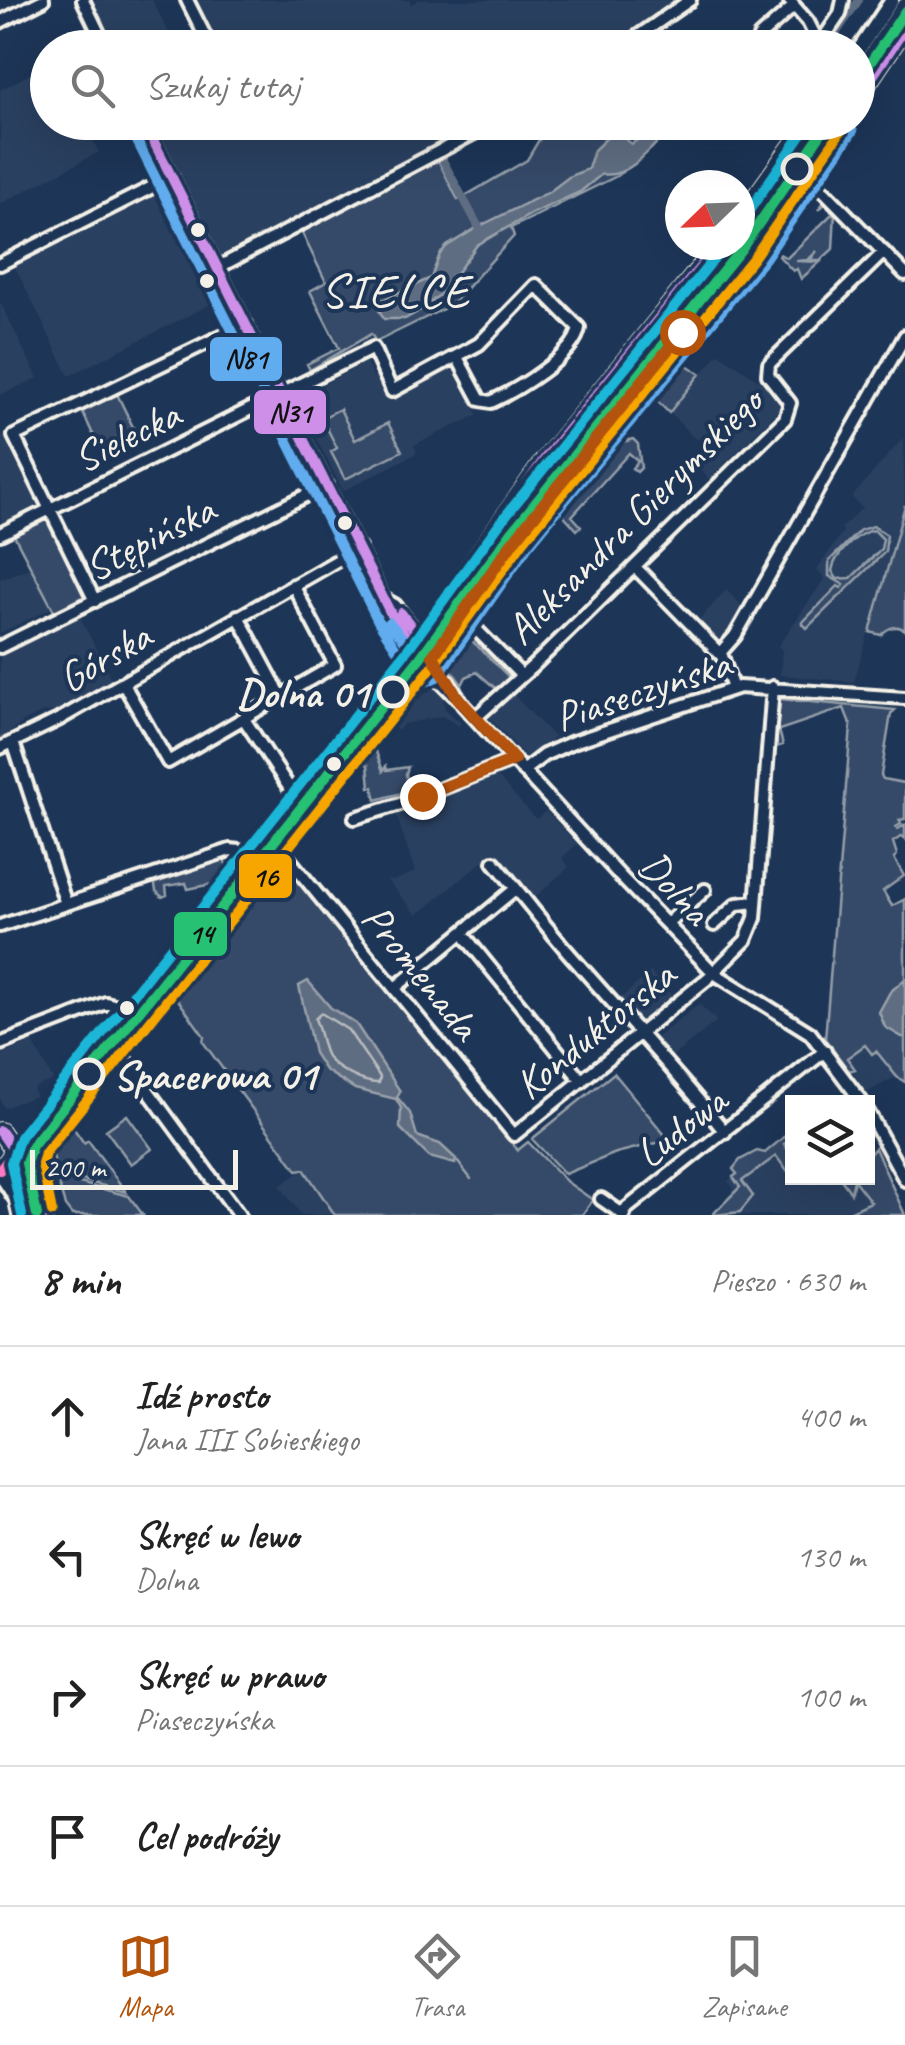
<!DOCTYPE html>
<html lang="pl">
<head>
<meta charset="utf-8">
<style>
  body { margin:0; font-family:Caveat,sans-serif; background:#f2f2f2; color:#222 }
  .controls { position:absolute; right:30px; bottom:30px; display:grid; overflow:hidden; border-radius:0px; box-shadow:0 10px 40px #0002 }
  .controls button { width:90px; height:90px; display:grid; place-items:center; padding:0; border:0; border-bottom:2px solid #e0e0e0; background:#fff; color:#222; font:50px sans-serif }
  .compass { position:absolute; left:665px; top:170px; width:90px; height:90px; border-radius:50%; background:#fff; box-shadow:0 10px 40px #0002; rotate:247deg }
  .scale { position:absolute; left:30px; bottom:25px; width:208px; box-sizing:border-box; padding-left:10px; border:5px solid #f4f1e8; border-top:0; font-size:28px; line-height:35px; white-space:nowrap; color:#f4f1e8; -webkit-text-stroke:8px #1d3557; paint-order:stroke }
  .stop { position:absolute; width:30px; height:30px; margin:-22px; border:8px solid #b45309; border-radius:50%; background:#fff }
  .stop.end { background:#b45309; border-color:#fff; box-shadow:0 2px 10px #0008 }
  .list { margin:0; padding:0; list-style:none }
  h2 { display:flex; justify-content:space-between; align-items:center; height:130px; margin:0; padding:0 40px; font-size:42px }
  h2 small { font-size:32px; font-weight:400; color:#767676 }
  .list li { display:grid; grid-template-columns:65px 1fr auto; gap:30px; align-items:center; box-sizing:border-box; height:140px; padding:0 40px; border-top:2px solid #e0e0e0 }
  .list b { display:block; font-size:38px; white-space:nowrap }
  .list p { margin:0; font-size:32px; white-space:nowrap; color:#767676 }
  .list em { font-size:32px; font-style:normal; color:#767676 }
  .icon { flex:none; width:55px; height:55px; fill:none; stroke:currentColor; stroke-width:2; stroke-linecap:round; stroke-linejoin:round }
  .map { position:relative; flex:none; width:905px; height:1215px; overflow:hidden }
  .search { position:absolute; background:#fff; box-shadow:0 10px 40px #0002; left:30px; right:30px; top:30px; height:110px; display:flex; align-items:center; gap:25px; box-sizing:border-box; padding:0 35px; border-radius:55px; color:#767676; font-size:38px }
  .sheet { height:690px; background:#fff }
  nav { display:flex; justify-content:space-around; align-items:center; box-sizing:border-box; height:140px; border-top:2px solid #e0e0e0; background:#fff; font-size:28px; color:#767676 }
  nav a { display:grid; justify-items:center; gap:5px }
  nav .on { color:#b45309 }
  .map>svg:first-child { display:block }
</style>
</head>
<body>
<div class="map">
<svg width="905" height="1215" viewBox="0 0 905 1215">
  <rect width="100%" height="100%" fill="#1d3557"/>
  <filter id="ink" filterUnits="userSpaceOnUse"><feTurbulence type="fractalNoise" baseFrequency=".01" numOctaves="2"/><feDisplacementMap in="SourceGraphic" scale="20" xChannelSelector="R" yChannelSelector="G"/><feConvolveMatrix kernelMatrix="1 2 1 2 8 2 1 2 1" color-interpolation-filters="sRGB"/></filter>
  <g filter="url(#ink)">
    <!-- built -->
    <path fill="#2a4060" d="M92,0H152L176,47H116Z
      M191,0H409L411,4L419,0H683L612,48H255L250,38L243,34L215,47Z
      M47,65L48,122L83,123L99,152L0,204V90Z
      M154,123H487L223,259Z
      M823,123H831L776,204L511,536L436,641L431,635L484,559L737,245H740Z
      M157,193L213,303L69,376L14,265Z
      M0,302L38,378L0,395Z
      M719,353L764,384L778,403V411L709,479L695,464L710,449L720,452L722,446L694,438L669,412Z
      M366,362L373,377L379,374L389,395L452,367L478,415L414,445L417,453L343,491L298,402L299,398Z
      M0,429L38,504L37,508L1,526Z
      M903,438L905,505L854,682L780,675L782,650L778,646L825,578L817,570L843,531L841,528L862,508L852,497Z
      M32,567L52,608L0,633V579Z
      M726,590L743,607L729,634L724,639H716L699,620Z
      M80,617L112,680L56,711L43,712L23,722L0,740V657Z
      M411,662L414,669L25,1158L21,1152Z
      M433,688L443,697L445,709L461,723L459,726L442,716L404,724L398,731L393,727L411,704Z
      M509,690L554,737L537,753L525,756L490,718V709Z
      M498,777L536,819L546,811L577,844L562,858L569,867L532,900L494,856L486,863L483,861L417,915L386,879L393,881L415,872L395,811Z
      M650,972L672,995L641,1020L620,999Z
      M699,1004L717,1021L672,1057L656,1038Z
      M33,1042L53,1080L33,1088L35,1096L4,1108L0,1099V1055Z
      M865,1045L876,1051L905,1072L866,1093L845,1059Z
      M792,1130V1178H868V1139L895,1189L904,1215H730L721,1205L734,1189L728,1181Z
      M304,1169L333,1210L335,1215H301L280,1186Z"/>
    <!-- green -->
    <path fill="#354a67" stroke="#949ea8" stroke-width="2.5" fill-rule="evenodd" d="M549,123H560L567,133L585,123H675L652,148L617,176L511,228L514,236L451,305L376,342L371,334L310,370L307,364L339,348L310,291L326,282L299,227L435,154L458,200L527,160Z
      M824,202L835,211L833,249L821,260H810L817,251L808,260L796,261L820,262L801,279L797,269L793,271L774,251L787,258L833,213L825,204L818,210Z
      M724,245H737L597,418L543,473L549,460Z
      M677,354L680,357L526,548L519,552Z
      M681,361L700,374L669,413L652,396Z
      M117,394L134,429L99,447L82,411Z
      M340,409L355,440L388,423L402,451L345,479L331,452L337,448L322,418Z
      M633,439L638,444L641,468L637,472L632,468L638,461L629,453L572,516L581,526L577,530L560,511L614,445Z
      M905,505V631C898,623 887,628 881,635L870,632Z
      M47,519L84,596L54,611L14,535Z
      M873,526L887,535L885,552L807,628L802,623L838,586L841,588L844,585L829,576V561L860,530ZM874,530L883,539L881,549L851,578L837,579L832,571C834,555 858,532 874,530Z
      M463,632L511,679L502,688L494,687L477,672L466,677L462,685L448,665L453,645Z
      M780,699L895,710L891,714L881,775L883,779L904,783L905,779V819L899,820L901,824L896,827L898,829L905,825V839L902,836L893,842L897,855L894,858L904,876L883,891L892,906L905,899V1082L897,1077L876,1051L872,1054L865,1045L847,1058L855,1069L849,1071L825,1039L851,726L844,708L779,730L783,745L776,747Z
      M375,749L383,771L386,766L387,770L408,767L406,774L409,791L376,800L373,787H370L368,765L364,763Z
      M223,857L227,867L217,883L188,889L186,883L166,886L167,895L162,897L156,891L154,879Z
      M285,863L514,1146L518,1150L528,1142L567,1182L593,1200L582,1215H335L304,1169L297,1170L203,1042L204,1036L176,997Z
      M614,1073L669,1140L616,1153L565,1174L532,1139Z
      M127,1115L152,1149L131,1164L106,1130Z
      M72,1126L84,1143L88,1140L126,1192L56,1173L53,1154Z
      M792,1130V1139L784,1144L790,1153L792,1165L787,1171L776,1156L742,1181L753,1196L740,1212L715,1215L714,1213L740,1187L733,1177L737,1174L733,1169L740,1160L757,1151L765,1153Z
      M875,1148L905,1215H843L871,1202L854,1180L851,1193L840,1178H868V1156Z
      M57,1177L129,1196L143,1215H72L65,1206Z"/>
    <!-- water -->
    <path fill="#5e6d82" stroke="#9aa2ab" stroke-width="2.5" d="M622,123H635L623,137L631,144L644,136L653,123H675C656,141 631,180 602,174L580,192L533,213L477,245L442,293L421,310L405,319H384L379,310L382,300L431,278L440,254L447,246L478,227L549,192L570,176L588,169L594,150Z
      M905,979V1037H902L885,1027L879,1012L890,992Z
      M308,981L331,1008L356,1024L400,1091L397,1097L410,1113L417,1136L440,1144L456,1159L455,1164L429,1157L400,1128L401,1108L396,1099L355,1089L325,1070L314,1053L299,986Z"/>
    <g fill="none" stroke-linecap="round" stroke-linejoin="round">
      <!-- shore -->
      <path stroke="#b8bcbf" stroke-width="2.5" d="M321,1013L348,1030L380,1077L379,1083C365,1084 337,1070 328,1058C321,1048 321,1031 315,1019Z"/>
      <!-- stream -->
      <path stroke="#9aa2ab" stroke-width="2.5" d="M897,703H905
        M457,1161L471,1179"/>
      <!-- canal -->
      <path stroke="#5e6d82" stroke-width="8" d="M828,45L859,0
        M441,157L482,233"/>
      <defs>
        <path id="minor" d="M83,0L106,48
          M187,0L211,48
          M789,0L808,22L821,48
          M0,22L43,0
          M759,37L794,6
          M819,45L840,14L843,0
          M621,48L690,0
          M144,122L391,614L426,667L454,695
          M804,176L825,192L905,274
          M0,264L172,177
          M217,268L495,122
          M0,534L373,348L392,391L479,344L536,285L579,328C575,356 515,391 491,402L480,400L457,357
          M635,567L722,656L733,689
          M386,600L395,605L416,632L463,705L621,877L714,973L810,1033L862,1102
          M95,601L14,436L246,324
          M461,614L521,675
          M238,616L282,698
          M0,647L327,485
          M720,653L735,636L905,336
          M123,683L168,762L335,665L293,585
          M475,718L533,666L785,419L790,403L768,375L769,364L884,252
          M244,719L296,798
          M13,742L66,904
          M0,748L58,720L359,548
          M523,771L544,755L573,742L739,687L905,698
          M355,818L410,801L514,760
          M280,848L514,1135L707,979L746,940L755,918L773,687
          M494,862C519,891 542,922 567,951C620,1012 674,1069 725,1132
          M667,924L705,890
          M714,925L737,904L756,902
          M0,926L230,850L239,851L243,861
          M462,933L582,1081
          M395,988L514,890
          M0,1044L106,1003L117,1006L122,1013
          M119,1051L239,1215
          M868,1112L905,1180
          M601,1199L624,1215
          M621,1213L825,1051"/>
        <path id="major" d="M858,51L892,0
          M858,98L905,28
          M740,218L809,122
          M0,1131L36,1183L46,1215
          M0,1170L376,698L542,463L718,245
          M4,1180L17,1200L20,1215
          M7,1184L39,1152L343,770L410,691L511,543L754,247L841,122"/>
      </defs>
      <!-- minor casing -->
      <use href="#minor" stroke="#f4f1e8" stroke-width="18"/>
      <!-- major casing -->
      <use href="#major" stroke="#f4f1e8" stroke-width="20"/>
      <!-- minor -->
      <use href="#minor" stroke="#1d3557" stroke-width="10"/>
      <!-- major -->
      <use href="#major" stroke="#1d3557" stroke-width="12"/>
      <!-- tram -->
      <path stroke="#f4f1e8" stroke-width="2.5" d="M0,1140L21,1144L39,1132"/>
      <defs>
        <path id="bus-1" d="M858,78L905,8
          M0,1170L205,908L235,888L419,657L505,537L746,239L827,122"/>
        <path id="bus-2" d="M858,98L905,28
          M144,122L391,614L426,667L516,537L754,247L841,122
          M740,218L809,122
          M401,613L418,635L546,457L718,245
          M0,1131L36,1183L46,1215"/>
        <path id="bus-3" d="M131,129L378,621L414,676L426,682L437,677L528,546L766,257L853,131
          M752,227L821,131
          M389,622L411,648L420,650L429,645L558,466L730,254"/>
      </defs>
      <!-- bus-1 casing -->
      <use href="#bus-1" stroke="#1d3557" stroke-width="18"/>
      <!-- bus-2 casing -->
      <use href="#bus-2" stroke="#1d3557" stroke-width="18"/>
      <!-- bus-3 casing -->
      <use href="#bus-3" stroke="#1d3557" stroke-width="18"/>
      <!-- bus-1 -->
      <use href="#bus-1" stroke="#fe7ac1" stroke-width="10"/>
      <!-- bus-2 -->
      <use href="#bus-2" stroke="#ce8fe9" stroke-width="10"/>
      <!-- bus-3 -->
      <use href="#bus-3" stroke="#60acee" stroke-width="10"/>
      <defs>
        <path id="tram-1" d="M858,81L905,11
          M37,1215L26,1163L32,1146L420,658L511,533L742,248L829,122"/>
        <path id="tram-2" d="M52,1212L42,1164L45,1153L432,667L523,542L754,257L841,131"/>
        <path id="tram-3" d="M740,224L810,122
          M22,1215L11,1163L20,1137L408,649L499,524L725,245"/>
      </defs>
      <!-- tram-1 casing -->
      <use href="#tram-1" stroke="#1d3557" stroke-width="18"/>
      <!-- tram-2 casing -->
      <use href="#tram-2" stroke="#1d3557" stroke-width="18"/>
      <!-- tram-3 casing -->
      <use href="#tram-3" stroke="#1d3557" stroke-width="18"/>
      <!-- tram-1 -->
      <use href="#tram-1" stroke="#26c172" stroke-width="10"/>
      <!-- tram-2 -->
      <use href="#tram-2" stroke="#f7a600" stroke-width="10"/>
      <!-- tram-3 -->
      <use href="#tram-3" stroke="#1ab6d8" stroke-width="10"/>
    </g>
  </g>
  <g fill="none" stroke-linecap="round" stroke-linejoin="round" filter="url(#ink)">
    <!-- route -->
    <path stroke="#b45309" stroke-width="12" d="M422,796L514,760L457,697L433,656L512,543L682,332"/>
  </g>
  <!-- markers -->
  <g fill="#1d3557" stroke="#f4f1e8" stroke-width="5">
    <circle cx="797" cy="169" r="14"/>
    <circle cx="393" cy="692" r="14"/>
    <circle cx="89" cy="1074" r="14"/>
  </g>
  <g fill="#f4f1e8" stroke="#1d3557" stroke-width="4">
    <circle cx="198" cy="230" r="9"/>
    <circle cx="207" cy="281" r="9"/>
    <circle cx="345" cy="523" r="9"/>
    <circle cx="334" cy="764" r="9"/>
    <circle cx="127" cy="1008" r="9"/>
  </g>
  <g text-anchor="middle" stroke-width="8" stroke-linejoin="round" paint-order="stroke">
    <!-- street labels -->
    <g font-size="42" fill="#f4f1e8" stroke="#1d3557">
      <text transform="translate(126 435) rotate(-26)" y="15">Sielecka</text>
      <text transform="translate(633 515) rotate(-45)" y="15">Aleksandra Gierymskiego</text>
      <text transform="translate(149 537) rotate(-27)" y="15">Stępińska</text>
      <text transform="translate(104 656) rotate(-30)" y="15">Górska</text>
      <text transform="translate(642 689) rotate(-18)" y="15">Piaseczyńska</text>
      <text transform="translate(676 887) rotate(47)" y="15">Dolna</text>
      <text transform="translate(422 971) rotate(51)" y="15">Promenada</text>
      <text transform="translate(594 1029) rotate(-39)" y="15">Konduktorska</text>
      <text transform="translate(680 1126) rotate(-38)" y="15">Ludowa</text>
    </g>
    <!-- stop labels -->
    <g font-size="42" font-weight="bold" fill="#f4f1e8" stroke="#1d3557" text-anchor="end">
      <text x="369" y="707">Dolna 01</text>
      <text x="113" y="1089" text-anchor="start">Spacerowa 01</text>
    </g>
    <!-- quarter labels -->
    <g font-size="48" letter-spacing="2.5" fill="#f4f1e8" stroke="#1d3557">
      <text x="396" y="307">SIELCE</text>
    </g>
  </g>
  <g stroke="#1d3557" stroke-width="4">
    <rect x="208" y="335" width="76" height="48" rx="10" fill="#60acee"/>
    <rect x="252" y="388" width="76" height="48" rx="10" fill="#ce8fe9"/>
    <rect x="237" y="852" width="57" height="48" rx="10" fill="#f7a600"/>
    <rect x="172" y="910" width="57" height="48" rx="10" fill="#26c172"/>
  </g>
  <g font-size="28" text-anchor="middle" font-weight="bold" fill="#111">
    <text x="246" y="368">N81</text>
    <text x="290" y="422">N31</text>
    <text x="265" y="886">16</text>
    <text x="201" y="943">14</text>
  </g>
</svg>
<div class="controls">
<button><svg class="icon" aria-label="layers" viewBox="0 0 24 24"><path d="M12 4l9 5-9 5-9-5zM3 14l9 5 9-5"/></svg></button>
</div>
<svg class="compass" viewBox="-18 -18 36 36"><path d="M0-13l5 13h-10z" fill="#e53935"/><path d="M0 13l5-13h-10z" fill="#767676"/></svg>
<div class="scale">200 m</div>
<div class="stop" style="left:682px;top:332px"></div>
<div class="stop end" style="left:422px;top:796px"></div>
<div class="search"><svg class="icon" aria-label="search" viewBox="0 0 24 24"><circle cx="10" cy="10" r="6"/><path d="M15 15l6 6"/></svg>Szukaj tutaj</div>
</div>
<section class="sheet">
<h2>8 min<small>Pieszo · 630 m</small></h2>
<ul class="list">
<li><svg class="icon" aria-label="ahead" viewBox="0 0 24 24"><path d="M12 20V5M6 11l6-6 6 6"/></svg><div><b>Idź prosto</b><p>Jana III Sobieskiego</p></div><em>400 m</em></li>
<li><svg class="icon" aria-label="left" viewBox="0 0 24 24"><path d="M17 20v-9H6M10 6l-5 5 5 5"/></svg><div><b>Skręć w lewo</b><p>Dolna</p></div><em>130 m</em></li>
<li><svg class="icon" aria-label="right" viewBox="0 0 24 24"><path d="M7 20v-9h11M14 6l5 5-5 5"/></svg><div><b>Skręć w prawo</b><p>Piaseczyńska</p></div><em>100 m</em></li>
<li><svg class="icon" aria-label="arrive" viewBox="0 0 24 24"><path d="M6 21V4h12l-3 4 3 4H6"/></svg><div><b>Cel podróży</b></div></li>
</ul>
</section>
<nav>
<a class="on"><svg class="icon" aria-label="map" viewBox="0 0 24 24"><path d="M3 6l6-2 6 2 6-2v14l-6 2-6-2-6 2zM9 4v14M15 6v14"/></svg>Mapa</a>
<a><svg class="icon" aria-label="directions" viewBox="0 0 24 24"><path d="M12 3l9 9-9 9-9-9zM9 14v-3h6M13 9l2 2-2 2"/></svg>Trasa</a>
<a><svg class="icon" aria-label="saved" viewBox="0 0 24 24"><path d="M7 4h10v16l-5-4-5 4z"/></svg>Zapisane</a>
</nav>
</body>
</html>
